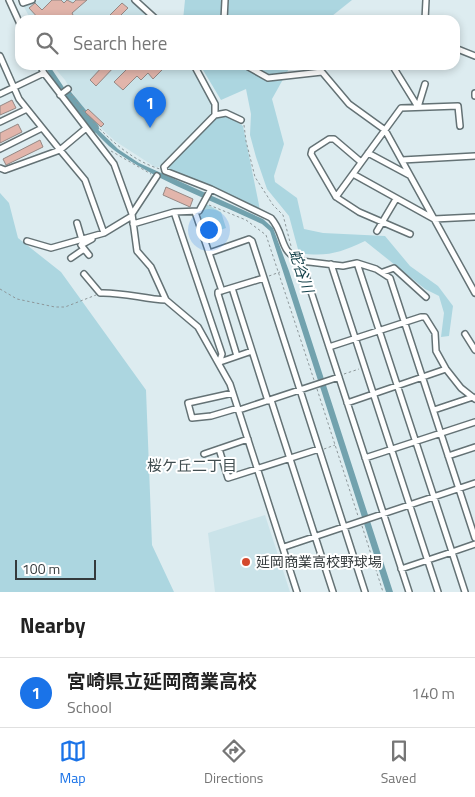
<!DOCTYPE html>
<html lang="en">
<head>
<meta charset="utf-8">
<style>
  body { margin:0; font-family:"Titillium Web","Noto Sans JP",sans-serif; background:#f6f6f6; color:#222 }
  .scale { position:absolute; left:15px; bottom:12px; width:81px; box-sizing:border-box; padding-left:5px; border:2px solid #343a3c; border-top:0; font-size:14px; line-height:18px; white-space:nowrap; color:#343a3c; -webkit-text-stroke:4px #fff; paint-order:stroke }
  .you { position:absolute; left:208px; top:229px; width:18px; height:18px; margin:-12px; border:4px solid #fff; border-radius:50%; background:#1a73e8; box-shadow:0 0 0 8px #1a73e833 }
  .badge { display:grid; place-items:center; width:32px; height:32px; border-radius:50%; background:#1a73e8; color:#fff; font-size:16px; font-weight:700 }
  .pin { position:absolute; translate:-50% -41px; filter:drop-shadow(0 1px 2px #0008) }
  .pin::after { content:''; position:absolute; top:26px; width:18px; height:15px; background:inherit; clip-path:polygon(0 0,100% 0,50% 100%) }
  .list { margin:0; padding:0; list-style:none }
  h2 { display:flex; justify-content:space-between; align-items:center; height:65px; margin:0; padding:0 20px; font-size:21px }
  h2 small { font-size:16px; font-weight:400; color:#767676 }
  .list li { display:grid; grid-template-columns:32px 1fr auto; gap:15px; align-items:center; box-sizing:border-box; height:70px; padding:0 20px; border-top:1px solid #e0e0e0 }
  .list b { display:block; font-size:19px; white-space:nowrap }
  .list p { margin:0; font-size:16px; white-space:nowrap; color:#767676 }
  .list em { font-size:16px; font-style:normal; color:#767676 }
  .icon { flex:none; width:28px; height:28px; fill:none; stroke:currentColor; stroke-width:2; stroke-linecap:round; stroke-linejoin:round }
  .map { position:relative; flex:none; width:475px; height:592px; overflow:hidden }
  .search { position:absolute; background:#fff; box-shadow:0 2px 8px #0003; left:15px; right:15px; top:15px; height:55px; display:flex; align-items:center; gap:12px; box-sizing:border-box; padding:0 18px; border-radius:15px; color:#767676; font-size:19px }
  .sheet { height:135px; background:#fff }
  nav { display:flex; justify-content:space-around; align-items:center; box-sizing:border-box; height:70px; border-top:1px solid #e0e0e0; background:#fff; font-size:14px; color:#767676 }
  nav a { display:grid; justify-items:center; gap:2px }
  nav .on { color:#1a73e8 }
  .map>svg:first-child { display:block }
</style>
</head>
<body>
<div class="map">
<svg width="475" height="592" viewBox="0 0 475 592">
  <rect width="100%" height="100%" fill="#ddecf0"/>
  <!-- built -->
  <path fill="#cae3e9" d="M40,0H132L154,20H31L23,5Z
    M52,65H191L212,104V115L161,167H155L115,141L85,113L65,80Z
    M265,515L290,592H215L208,533Z"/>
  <!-- green -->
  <path fill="#acd6e0" d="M185,0H352L327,20H183Z
    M200,65H291L272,99L284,144L274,176L275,182L297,198L304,229L323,233L385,236L410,266L438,286L453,306L449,336L441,337L444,313L439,296L425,289L365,241C339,253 327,257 299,253L289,216L267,189L256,157L250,135L251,114L246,89L221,100Z
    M227,115L243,126L260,210L169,169L168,166L217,116Z
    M0,193L9,203L18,238L61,272L146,390L152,545L174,592H0Z
    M206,204L221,212L226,228L206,235L200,218Z"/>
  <!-- water -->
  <path fill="#72a2ae" d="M44,65H49L81,113L118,149L139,163L263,219L273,228L289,271L393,592H386L270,231L262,224C214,201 161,183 118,153C96,138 58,89 44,65Z"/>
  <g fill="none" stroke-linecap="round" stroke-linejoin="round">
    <!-- river -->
    <path stroke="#72a2ae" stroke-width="10" d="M67,95L94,128"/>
  </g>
  <!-- building -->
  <path fill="#e2b5ab" stroke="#958884" d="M52,0H61L64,3L67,0L73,3L76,0H87L72,13L73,15L68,20H40L29,8L35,3L42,10Z
    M122,3L128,8L116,20H105Z
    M104,65H116L96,86L90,80Z
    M131,65H167L153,79L148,73L141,80L137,76L123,90L114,82Z
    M12,100L16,108L0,115V106Z
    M88,109L104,124L101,127L85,112Z
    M18,124L22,132L0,143V133Z
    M40,140L43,147L6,165L3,159Z
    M166,187L193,199L190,207L163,195Z"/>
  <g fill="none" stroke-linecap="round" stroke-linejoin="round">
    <defs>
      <path id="street" d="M9,0L20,24
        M22,0L23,3L32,0
        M135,0L157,20
        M224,20L225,0
        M425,20L426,0
        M455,48L475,56
        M0,56L19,99L60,150L85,129
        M40,65L44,73L114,164L132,214L137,251L151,267L166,300L198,327L230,384L297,592
        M194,65L215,104V115
        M245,65L268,78L322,72L349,104L385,130L475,293
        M392,65L418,107
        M475,93V96
        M0,94L44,73
        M60,95L68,89
        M418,107L425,84
        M241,120L226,113L215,115L164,167L165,171L211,189L271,218C286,235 278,251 301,261
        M0,122L27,109
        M0,149L42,128
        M368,153L409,175
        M402,160L475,156
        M361,162L334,139H329L312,150L311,154L336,197L359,212L410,234
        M0,168L5,170L60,150L85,180L104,233L132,216
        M353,174L434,219L475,217
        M336,197L401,108L458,106L460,126
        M174,212L222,354L219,363
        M195,212L209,253
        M132,214L157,176
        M77,223L82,240
        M133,224L174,212L199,211L211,189
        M377,231L396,199
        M27,241L51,248L104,233
        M89,255L81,245L92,239
        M71,258L84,249
        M357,263L376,269L390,278L475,538
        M331,264L438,592
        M383,272L394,268L426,297
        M84,274L100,293C122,292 144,299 166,300
        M264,278L365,592
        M232,288L268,401
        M222,291L209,253L249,239L252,241L264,278L218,292V294L237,356
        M465,334L475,350
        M329,347L421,317H425L435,333L436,351L446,369L461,388L475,399
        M220,362L252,351
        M233,393L188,403L192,418L211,416L238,408
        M271,400L333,592
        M347,403L446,369
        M239,410L339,377
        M434,410L473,397
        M219,449L228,478L319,449
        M204,454L248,439
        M448,456L475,447
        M365,458L475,422
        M284,547L475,483
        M401,569L452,552L357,263L343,266L301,261L409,592
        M465,592L452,552L475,544"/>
    </defs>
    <!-- street casing -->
    <use href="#street" stroke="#647275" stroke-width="8"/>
    <!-- path -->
    <path stroke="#8d979a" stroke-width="1" stroke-dasharray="2.5 2.5" stroke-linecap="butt" d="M71,94C91,123 125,159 160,169
      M244,125L246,141L255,177L273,205L283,215L291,246
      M111,151L151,174
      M209,205L246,220L266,235L314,380
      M269,276L280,272
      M0,289L17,299L55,307H65L96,295
      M344,374L359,369
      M317,389L358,516
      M324,449L335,445
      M362,526L383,592"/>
    <!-- street -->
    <use href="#street" stroke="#fff" stroke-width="5"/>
  </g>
  <!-- markers -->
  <circle fill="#d4492d" stroke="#fff" stroke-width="2" cx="246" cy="562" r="5"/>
  <g text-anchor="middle" stroke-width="4" stroke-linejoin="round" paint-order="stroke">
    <!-- poi labels -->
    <g font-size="14" fill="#343a3c" stroke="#fff" text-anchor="start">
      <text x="256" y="567">延岡商業高校野球場</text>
    </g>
    <!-- water labels -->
    <g font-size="15" font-style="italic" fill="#113e47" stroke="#fff">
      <text transform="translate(301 271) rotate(71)" y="5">蛇谷川</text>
    </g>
    <!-- neighbourhood labels -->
    <g font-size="15" fill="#414e51" stroke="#fff">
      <text x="192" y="471">桜ケ丘二丁目</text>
    </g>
  </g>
</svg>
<div class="scale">100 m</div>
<div class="you"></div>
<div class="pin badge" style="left:150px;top:128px">1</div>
<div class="search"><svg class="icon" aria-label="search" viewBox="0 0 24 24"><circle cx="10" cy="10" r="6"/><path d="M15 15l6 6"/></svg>Search here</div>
</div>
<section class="sheet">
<h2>Nearby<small></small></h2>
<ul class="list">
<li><span class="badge">1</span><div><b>宮崎県立延岡商業高校</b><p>School</p></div><em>140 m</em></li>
</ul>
</section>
<nav>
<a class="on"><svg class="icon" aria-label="map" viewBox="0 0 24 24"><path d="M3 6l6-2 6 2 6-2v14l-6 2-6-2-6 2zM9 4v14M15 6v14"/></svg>Map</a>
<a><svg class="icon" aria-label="directions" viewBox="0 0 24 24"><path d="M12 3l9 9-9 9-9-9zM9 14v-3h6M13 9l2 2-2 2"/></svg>Directions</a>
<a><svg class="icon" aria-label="saved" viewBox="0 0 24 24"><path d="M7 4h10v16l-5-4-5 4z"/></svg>Saved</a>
</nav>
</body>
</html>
